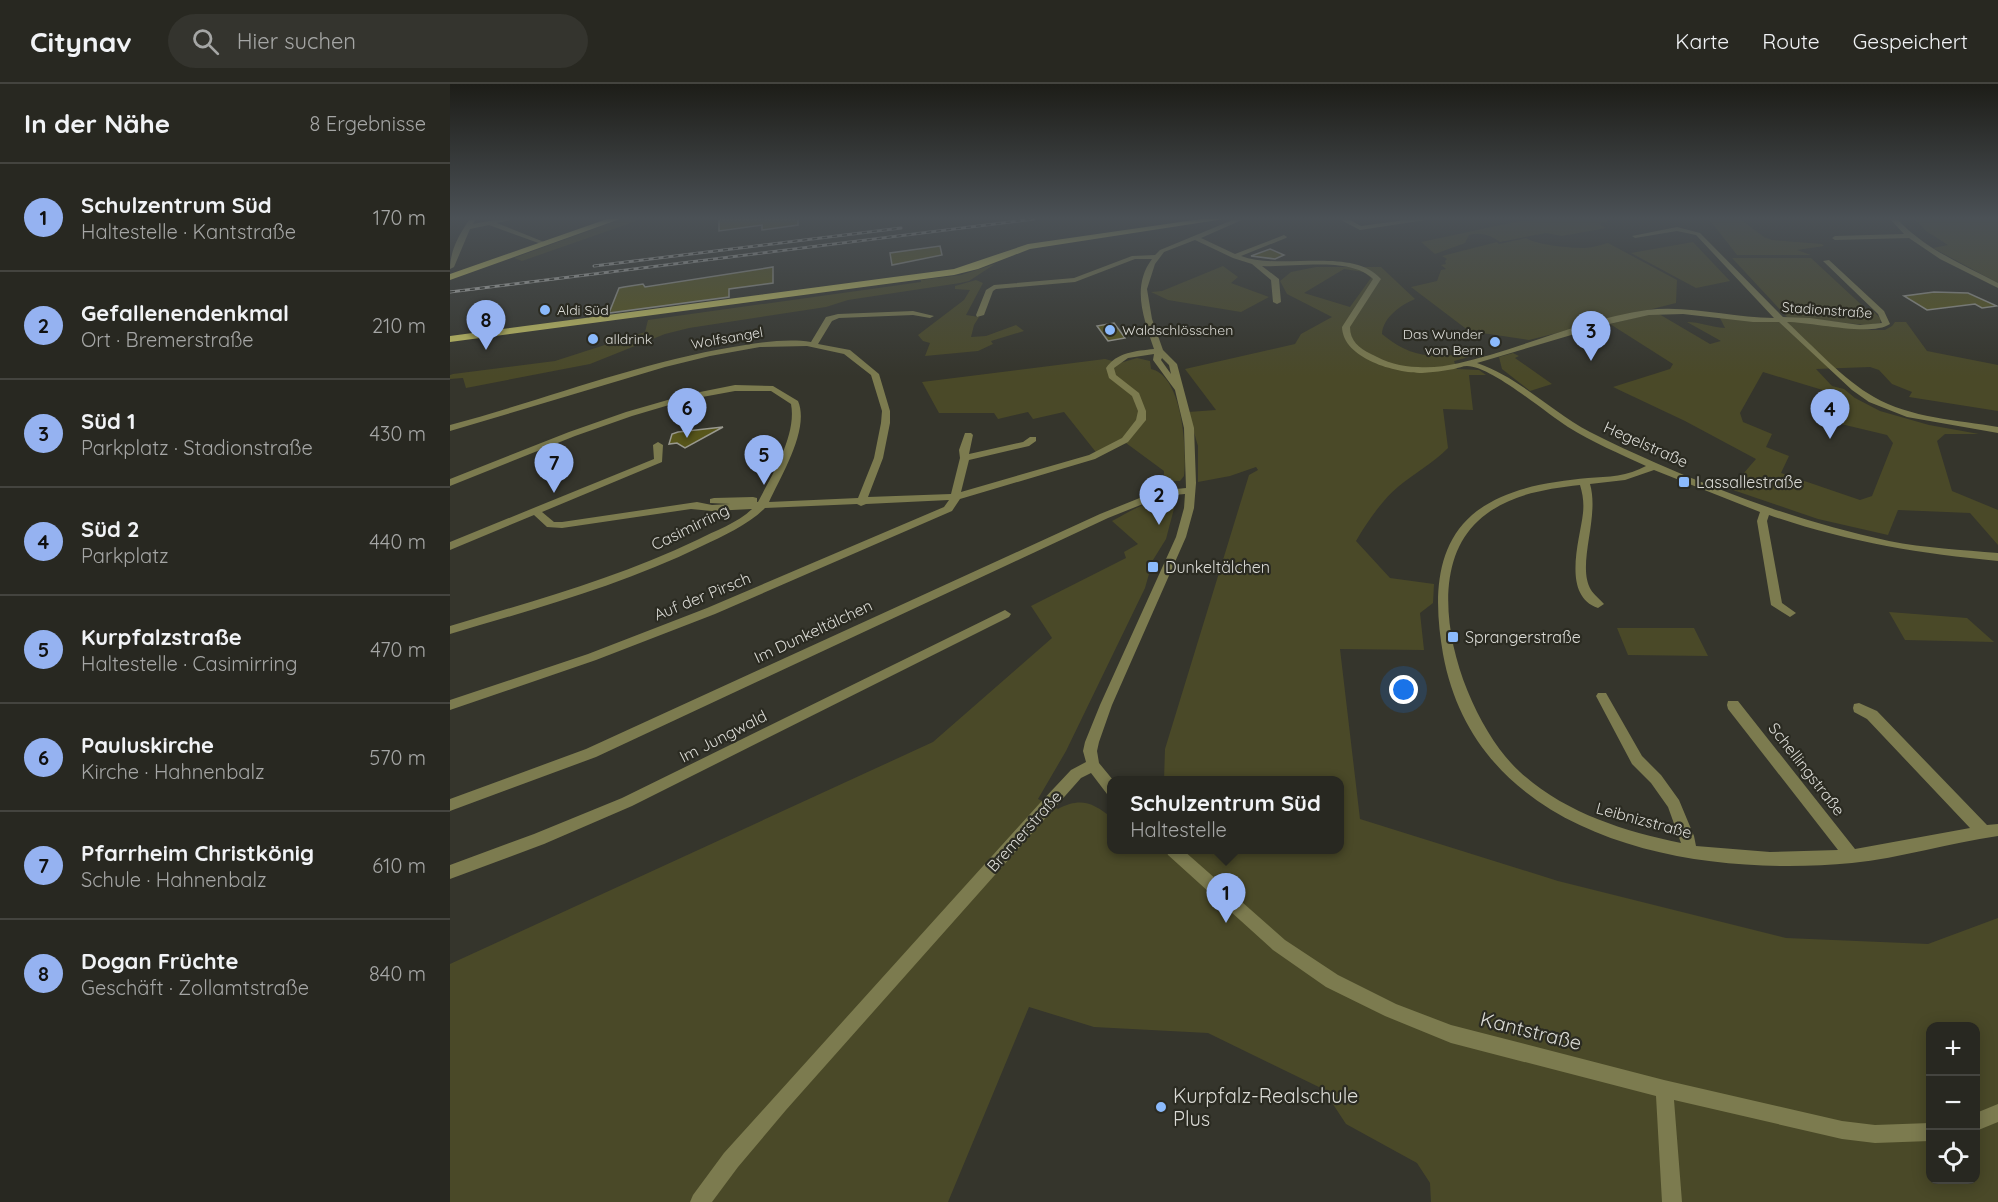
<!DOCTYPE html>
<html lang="de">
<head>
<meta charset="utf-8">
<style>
  body { margin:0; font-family:Quicksand,sans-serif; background:#34342e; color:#f1f3f6 }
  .controls { position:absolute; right:18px; bottom:18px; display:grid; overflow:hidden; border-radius:12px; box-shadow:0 3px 15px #0003 }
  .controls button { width:54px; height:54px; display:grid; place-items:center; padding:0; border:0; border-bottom:2px solid #44443f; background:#282821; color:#f1f3f6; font:30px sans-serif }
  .you { position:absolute; left:954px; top:606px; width:21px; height:21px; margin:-15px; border:4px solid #fff; border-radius:50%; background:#1a73e8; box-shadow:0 0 0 9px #1a73e833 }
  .badge { display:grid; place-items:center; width:39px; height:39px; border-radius:50%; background:#95b2f1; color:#111; font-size:20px; font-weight:700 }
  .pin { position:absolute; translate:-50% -50px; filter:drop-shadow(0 2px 3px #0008) }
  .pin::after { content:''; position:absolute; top:32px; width:21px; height:18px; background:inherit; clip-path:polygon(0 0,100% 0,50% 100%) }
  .popup { position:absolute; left:657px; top:692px; width:237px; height:78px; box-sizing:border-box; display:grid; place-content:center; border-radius:12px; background:#282821; filter:drop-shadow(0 2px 4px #0005); font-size:20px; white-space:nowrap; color:#a5a6a5 }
  .popup b { font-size:22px; color:#f1f3f6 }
  .popup::after { content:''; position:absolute; left:50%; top:100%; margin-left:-12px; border:12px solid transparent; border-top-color:#282821 }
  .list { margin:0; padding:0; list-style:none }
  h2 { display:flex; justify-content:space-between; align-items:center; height:78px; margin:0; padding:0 24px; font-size:26px }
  h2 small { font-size:20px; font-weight:400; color:#a5a6a5 }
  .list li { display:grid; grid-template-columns:39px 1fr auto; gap:18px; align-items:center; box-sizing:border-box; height:108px; padding:0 24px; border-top:2px solid #44443f }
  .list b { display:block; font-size:22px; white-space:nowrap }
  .list p { margin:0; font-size:20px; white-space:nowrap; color:#a5a6a5 }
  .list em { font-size:20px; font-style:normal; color:#a5a6a5 }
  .icon { flex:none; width:33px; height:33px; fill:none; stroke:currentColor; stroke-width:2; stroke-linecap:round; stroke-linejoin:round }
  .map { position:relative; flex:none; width:1548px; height:1118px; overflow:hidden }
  header { display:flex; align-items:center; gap:36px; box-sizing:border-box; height:84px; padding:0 30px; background:#282821; border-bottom:2px solid #44443f }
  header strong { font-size:28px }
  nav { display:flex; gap:33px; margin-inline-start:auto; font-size:21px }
  .search { width:420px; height:54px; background:#34342e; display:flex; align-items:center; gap:15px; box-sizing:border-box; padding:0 21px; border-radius:33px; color:#a5a6a5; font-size:22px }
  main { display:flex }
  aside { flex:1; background:#282821 }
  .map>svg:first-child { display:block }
</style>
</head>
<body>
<header>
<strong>Citynav</strong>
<div class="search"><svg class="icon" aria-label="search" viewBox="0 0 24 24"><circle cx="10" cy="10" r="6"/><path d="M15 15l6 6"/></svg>Hier suchen</div>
<nav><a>Karte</a><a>Route</a><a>Gespeichert</a></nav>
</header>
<main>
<aside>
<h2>In der Nähe<small>8 Ergebnisse</small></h2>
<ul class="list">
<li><span class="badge">1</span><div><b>Schulzentrum Süd</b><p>Haltestelle · Kantstraße</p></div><em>170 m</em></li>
<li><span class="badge">2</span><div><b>Gefallenendenkmal</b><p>Ort · Bremerstraße</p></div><em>210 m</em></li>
<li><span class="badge">3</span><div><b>Süd 1</b><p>Parkplatz · Stadionstraße</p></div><em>430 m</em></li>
<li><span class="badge">4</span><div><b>Süd 2</b><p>Parkplatz</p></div><em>440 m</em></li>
<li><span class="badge">5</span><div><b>Kurpfalzstraße</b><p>Haltestelle · Casimirring</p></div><em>470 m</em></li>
<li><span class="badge">6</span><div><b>Pauluskirche</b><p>Kirche · Hahnenbalz</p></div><em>570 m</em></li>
<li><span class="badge">7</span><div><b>Pfarrheim Christkönig</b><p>Schule · Hahnenbalz</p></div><em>610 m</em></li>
<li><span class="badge">8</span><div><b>Dogan Früchte</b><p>Geschäft · Zollamtstraße</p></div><em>840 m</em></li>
</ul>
</aside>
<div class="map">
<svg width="1548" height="1118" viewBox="0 0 1548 1118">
  <rect width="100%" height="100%" fill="#35352c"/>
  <!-- green -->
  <path fill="#4a4928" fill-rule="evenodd" d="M171,135H192L72,177L64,174Z
    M1095,135H1164L1149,140L1156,144L1112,152L1096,149L1050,158C1040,151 1031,148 1019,151L1015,159L985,170L971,158L1065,138Z
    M1259,135H1290L1314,153L1322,156L1372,160L1374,162L1347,166L1361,171H1287Z
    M1465,135H1548V199L1483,164L1498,161L1476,147Z
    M1076,154C1087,161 1120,164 1134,164C1141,164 1150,161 1158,159L1227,196L1226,219L1079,256L1019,247L961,203L987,197L991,186L996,185L991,181L996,180L995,177L997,175L992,172L1047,158L1049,160Z
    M1243,158L1280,197L1246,204L1181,169Z
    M1282,174H1361L1416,225L1423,227L1431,235L1430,239L1416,241L1337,233Z
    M545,180L519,197L510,199L398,216L376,223L239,244L215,250L140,280L16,304L13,294L0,295V291L3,290L105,277L195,248L198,236L471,198V196L511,191Z
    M773,182L788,193L781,199L819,213L791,228L718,216L701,208L712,207Z
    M866,183H931L965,215C951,221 933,233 932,250C960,273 979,274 1014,270L1019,273L1004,277L1007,285L1029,286L1036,291H1019L1023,326L993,325L998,364C983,379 965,389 949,402C932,416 917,438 906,457L940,494L984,500L983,519L970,529L974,566L890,565L910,735L1108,797L1336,854L1478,860L1548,834V1118H981L980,1099L967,1079L896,1040L873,1005L758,949L644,943L579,923L498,1118H0V880L483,658L602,554L581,522L676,474L674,468L688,460L662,437C678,429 709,407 725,421L716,455L703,476L695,504L616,667L588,715L608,725C631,713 643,719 662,734V766H890V696H714L715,665L799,391L808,386L806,383L780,392L748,398V362L738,328L766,326L735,285L845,260L851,250L882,233L837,210L830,197L841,188ZM894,185L914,188L921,194L900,223L854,209ZM1480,942H1526V1096H1480Z
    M526,196L533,199L516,231L529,233L524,241L521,253L536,252L566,241L574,247L541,257L543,260L528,267L475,272L480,259L473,257L468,251L514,216L520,206L505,205V202Z
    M1201,230H1209L1260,260L1271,257L1237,238C1250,238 1261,243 1275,244L1270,234L1356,238L1422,246H1435L1442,242L1445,238H1456L1477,267L1548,281V327L1459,313L1462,308L1442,300L1429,286L1420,283L1366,285L1382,302L1394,305L1405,314L1430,327L1479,341L1529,350H1495L1487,357L1502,407L1548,426V461L1520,429L1448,426L1438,451L1368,435L1280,405L1306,375L1235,337L1163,303L1220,285L1223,280L1160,240ZM1313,288L1376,307L1380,317L1370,335L1437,351L1443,359L1422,412L1410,416L1331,389L1339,372L1316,363L1322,350L1293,338L1290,329Z
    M1063,269L1069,272L1065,274L1102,300L1080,307L1052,285L1049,273Z
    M687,274L700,277L701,285C733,292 737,366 734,392L730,397H714V387L676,359L649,372L614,328L583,335L578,328L548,335L544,329H489L472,298L655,275L670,279Z
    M1439,528L1517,534L1544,558L1455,556Z
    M1167,544H1244L1258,572L1178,571Z"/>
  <!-- building -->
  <path fill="#58561b" stroke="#99998f" stroke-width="1.5" d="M269,135H348V141L312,146V141L269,147Z
    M490,162L492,171L442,181L440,169Z
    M820,165L834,171L825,175L801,172Z
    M323,183V199L279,205V213L159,229L169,204L174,203L193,200L195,203Z
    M1484,208L1518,209L1547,222L1532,224L1525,220L1477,226L1454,212Z
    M664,239L675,254L658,257L647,242Z
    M273,343L235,364L227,359L219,360L222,350L228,348Z"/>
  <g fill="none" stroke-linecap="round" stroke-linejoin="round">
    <!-- minor -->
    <path fill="#7c7b4f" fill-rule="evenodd" d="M20,135H26L23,140L49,135H64L47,139L99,160L94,161L39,141L20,145L4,183L0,185C0,167 9,150 20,135Z
      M785,135H794L751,154L785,170L834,151L837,153L836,154L791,172C831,187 902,162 931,195L900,243C900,257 909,264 921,270C936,278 951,283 968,283C993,285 1017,277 1040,271C1090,256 1146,233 1197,226C1240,221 1282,234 1324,234L1246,151L1227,147L1185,154L1182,152L1227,143L1250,149L1333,233L1360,234L1410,241L1432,239L1428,230L1373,177L1379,176L1434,227L1440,240C1421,253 1363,238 1337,238C1363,262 1394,296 1424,313C1460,334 1508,336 1548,343V349L1457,333L1419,318L1402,306L1329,238H1303L1233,230L1199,231L1155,241L1027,279C1070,294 1101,327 1140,348C1161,359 1184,369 1206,379C1281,412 1358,440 1439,457C1475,464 1512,466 1548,469V477C1470,470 1393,457 1319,431L1317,437L1332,519L1346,529L1340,533L1321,521L1307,437L1310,428L1204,386L1175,396L1140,400C1150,434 1126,481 1141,506C1144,511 1150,515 1154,520L1148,524C1111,511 1130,456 1133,429C1134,419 1133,411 1130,401C1094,405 1056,411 1028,437C964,496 1015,638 1070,688C1115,729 1173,747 1231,759L1218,723L1201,699L1182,680L1146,612L1148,609H1156L1192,672L1211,691L1229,716L1244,752L1246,762L1320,768L1388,766L1278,625L1277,621L1278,617H1288L1405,765L1520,744L1417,635L1404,628L1403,624L1404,620L1409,619L1427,627L1537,741L1548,740V752C1499,759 1451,774 1402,779C1244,794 1027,757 993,570C985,523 982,466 1022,431C1054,404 1098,398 1138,394C1158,393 1178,392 1196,382C1170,370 1142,358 1118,343C1096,329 1041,282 1017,282C1013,282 1008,284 1004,285C994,287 983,288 972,289C946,289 893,275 892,243L923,195C900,172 843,184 812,182L829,195L831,218L827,220L823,218L821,196L802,180L783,174L745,156L714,168L705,180L697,205L702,235L713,266L727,280L744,344L746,399L744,424L736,453L662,621L649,658L647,667L649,679L663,696L662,712L657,710L641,689L631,694L336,1026L288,1083L262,1118H240L243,1111L274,1069L590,719L621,686L636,678L633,667L635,658L650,621L726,453L734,424L735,410L713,412L658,434L146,673L0,727V715L136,665L650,430L707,407L736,404L734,344L725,306L703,276L704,270L678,274L664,284L666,291L689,309L696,327V336L678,358L645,375L510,415L502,427L265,530L146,576L0,626V616L138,570L257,524L494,423L499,416L416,420L411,422L407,420L315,424C298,441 273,452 252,462C172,501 85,525 0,550V542C83,517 168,494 247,456C264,447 288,439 302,425L262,427L241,425L112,444L97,443L84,431L0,466V458L204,375L203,361L208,358L213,361L212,378L92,428L104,438H112L247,418L262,421L280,420L260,419V415L264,414L303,413L307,414V418H308C322,391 347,351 341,320L321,307H285L236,316L182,332L125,352L0,402V395L119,348L176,328L235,311L285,301L323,302L348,317C360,345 331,392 319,418L408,414L424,374L431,339L432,327L421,291L394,270L357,262L310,263L260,272L215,283L0,347V341C94,316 187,279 283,263C308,259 336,254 361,258L376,233L388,230L463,227L484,232L480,234L463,231L389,234L382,237L368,260L400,266L429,290L440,327V339L433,374L418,413L501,410L510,374L509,366L515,349H521L523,351L519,370L573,358L580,353H586V357L579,362L519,376L511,408L639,371L672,354L686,336L688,327L682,312L659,294L656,284C667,268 686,267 704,265C694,235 681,203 702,175H685L625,198L546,205L543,207L534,231L527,233L526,231L536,206L544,201L624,194L682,172L705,171L710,166ZM712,274L719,281L721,290L711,276Z
      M889,135H898L911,142L962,135H982L910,146Z
      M1440,135H1447C1475,165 1512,180 1548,199V204L1490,175L1459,154L1385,156L1382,154L1385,152L1454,150Z
      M555,526L561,530L559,533L182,722L94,760L0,795V781L84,750L172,714Z
      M716,766H733L835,856L888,891L946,920L1001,941L1214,996L1392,1037L1425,1041L1480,1039V1057L1425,1059L1392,1055L1224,1016L1232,1118H1212L1206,1012L1001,959L935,932L876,903L823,866L718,771Z
      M1548,1020V1038L1526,1047V1029Z"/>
    <!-- primary -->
    <path fill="#c5c262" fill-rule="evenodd" d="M157,135H170L0,196V190Z
      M751,135H774L580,165L528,185L504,191L0,258V252L504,185L578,160Z"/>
    <defs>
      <path id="rail" d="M144,182L451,144
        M0,208L584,135"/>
    </defs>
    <!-- rail casing -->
    <use href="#rail" stroke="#babab4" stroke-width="3"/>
    <!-- rail -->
    <use href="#rail" stroke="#2b2b22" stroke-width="1.5" stroke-dasharray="5" stroke-linecap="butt"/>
  </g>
  <!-- sky -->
  <linearGradient id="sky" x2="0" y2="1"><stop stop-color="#1d1d18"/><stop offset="0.46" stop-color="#4b5156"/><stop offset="1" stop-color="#4b5156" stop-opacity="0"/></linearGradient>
  <rect width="1548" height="292" fill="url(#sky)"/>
  <!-- markers -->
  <g fill="#8bbafc" stroke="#2b2b22" stroke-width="2">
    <circle cx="95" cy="226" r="6"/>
    <circle cx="660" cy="246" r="6"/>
    <circle cx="143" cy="255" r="6"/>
    <circle cx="1045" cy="258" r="6"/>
    <rect x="1228" y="392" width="12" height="12" rx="3"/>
    <rect x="697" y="477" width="12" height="12" rx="3"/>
    <rect x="997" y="547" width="12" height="12" rx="3"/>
    <circle cx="711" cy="1023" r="6"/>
  </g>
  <g text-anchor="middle" stroke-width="4.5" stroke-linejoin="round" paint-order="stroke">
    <!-- far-poi labels -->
    <g font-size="14" fill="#dbdbd6" stroke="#2b2b22" text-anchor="start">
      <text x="107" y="231">Aldi Süd</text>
      <text x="672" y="251">Waldschlösschen</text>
      <text x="1033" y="255" text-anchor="end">Das Wunder<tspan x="1033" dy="16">von Bern</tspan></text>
      <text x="155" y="260">alldrink</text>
    </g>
    <!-- far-street labels -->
    <g font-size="14" fill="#dbdbd6" stroke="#2b2b22">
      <text transform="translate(1377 226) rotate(4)" y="5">Stadionstraße</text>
      <text transform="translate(277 254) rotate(-10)" y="5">Wolfsangel</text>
    </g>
    <!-- street labels -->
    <g font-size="16" fill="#dbdbd6" stroke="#2b2b22">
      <text transform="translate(1196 360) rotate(24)" y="6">Hegelstraße</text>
      <text transform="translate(240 443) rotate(-26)" y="6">Casimirring</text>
      <text transform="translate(252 512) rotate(-22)" y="6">Auf der Pirsch</text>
      <text transform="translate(363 547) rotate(-25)" y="6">Im Dunkeltälchen</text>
      <text transform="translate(273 652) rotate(-27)" y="6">Im Jungwald</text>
      <text transform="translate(1357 685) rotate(52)" y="6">Schellingstraße</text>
      <text transform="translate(1194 736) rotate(15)" y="6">Leibnizstraße</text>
      <text transform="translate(574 747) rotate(-48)" y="6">Bremerstraße</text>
    </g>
    <!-- poi labels -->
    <g font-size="16" fill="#dbdbd6" stroke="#2b2b22" text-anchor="start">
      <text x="1246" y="404">Lassallestraße</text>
      <text x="715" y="489">Dunkeltälchen</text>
      <text x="1015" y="559">Sprangerstraße</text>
    </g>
    <!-- near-street labels -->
    <g font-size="20" fill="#dbdbd6" stroke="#2b2b22">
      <text transform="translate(1081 947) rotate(14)" y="7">Kantstraße</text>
    </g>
    <!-- near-poi labels -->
    <g font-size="20" fill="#dbdbd6" stroke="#2b2b22" text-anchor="start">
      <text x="723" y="1019">Kurpfalz-Realschule<tspan x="723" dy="23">Plus</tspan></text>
    </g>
  </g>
</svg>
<div class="controls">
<button>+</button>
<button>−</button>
<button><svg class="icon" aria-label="locate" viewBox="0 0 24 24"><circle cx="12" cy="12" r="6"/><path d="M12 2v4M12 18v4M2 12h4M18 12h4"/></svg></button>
</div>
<div class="you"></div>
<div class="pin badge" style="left:776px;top:839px">1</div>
<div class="popup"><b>Schulzentrum Süd</b>Haltestelle</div>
<div class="pin badge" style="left:709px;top:441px">2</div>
<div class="pin badge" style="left:1141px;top:277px">3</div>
<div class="pin badge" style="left:1380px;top:355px">4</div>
<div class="pin badge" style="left:314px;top:401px">5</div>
<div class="pin badge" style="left:237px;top:354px">6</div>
<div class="pin badge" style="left:104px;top:409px">7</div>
<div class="pin badge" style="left:36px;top:266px">8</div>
</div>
</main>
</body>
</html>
